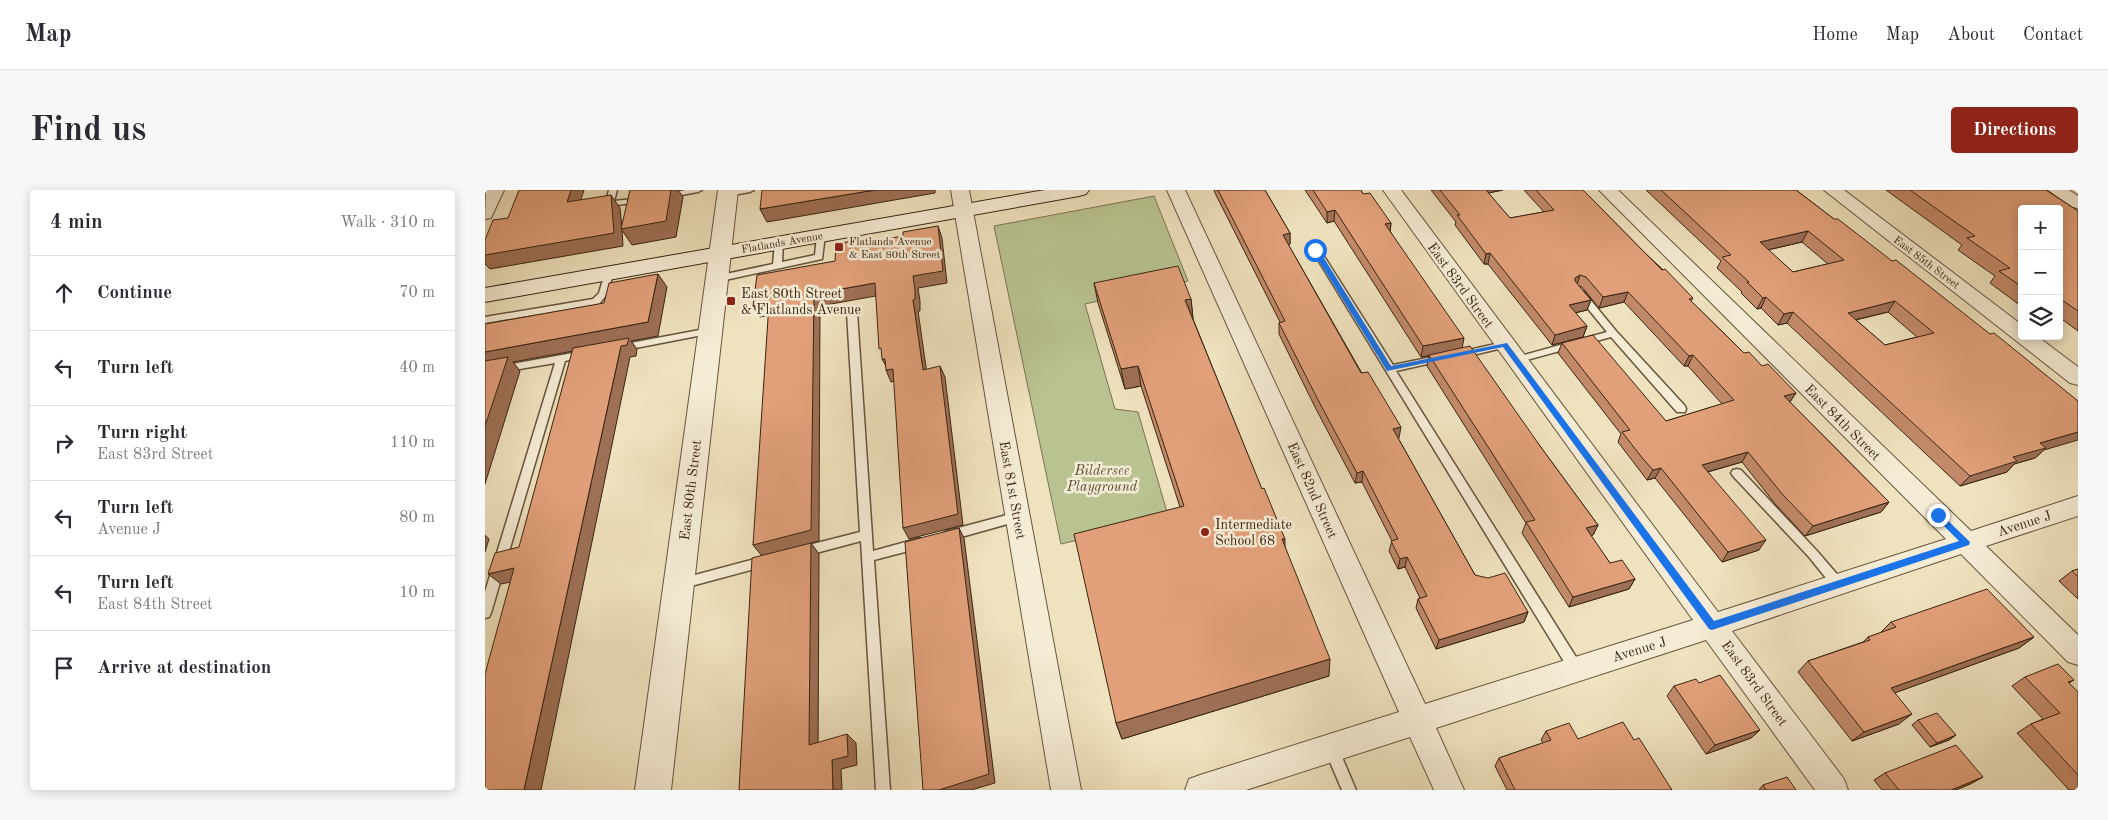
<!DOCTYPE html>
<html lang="en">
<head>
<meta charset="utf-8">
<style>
  body { margin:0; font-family:"Old Standard TT",serif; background:#f7f7f7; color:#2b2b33 }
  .controls { position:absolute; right:15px; top:15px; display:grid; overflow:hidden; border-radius:5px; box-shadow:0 2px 12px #0003 }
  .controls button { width:45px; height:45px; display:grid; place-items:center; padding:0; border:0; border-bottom:1px solid #e1e1e2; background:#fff; color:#2b2b33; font:25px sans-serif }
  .stop { position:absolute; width:15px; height:15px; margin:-11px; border:4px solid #1a73e8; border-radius:50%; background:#fff }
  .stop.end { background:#1a73e8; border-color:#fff; box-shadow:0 1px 5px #0008 }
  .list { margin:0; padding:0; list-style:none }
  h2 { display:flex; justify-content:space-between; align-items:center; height:65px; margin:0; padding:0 20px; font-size:21px }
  h2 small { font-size:16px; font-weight:400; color:#7c7c81 }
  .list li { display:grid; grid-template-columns:32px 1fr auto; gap:15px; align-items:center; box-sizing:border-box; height:75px; padding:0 20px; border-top:1px solid #e1e1e2 }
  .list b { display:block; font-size:19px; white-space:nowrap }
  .list p { margin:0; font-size:16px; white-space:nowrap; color:#7c7c81 }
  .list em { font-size:16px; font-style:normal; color:#7c7c81 }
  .icon { flex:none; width:28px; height:28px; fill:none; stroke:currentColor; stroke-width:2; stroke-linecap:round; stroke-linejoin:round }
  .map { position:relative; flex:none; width:1593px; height:600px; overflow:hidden; border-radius:5px }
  header { display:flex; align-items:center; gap:30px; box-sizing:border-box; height:70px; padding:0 25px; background:#fff; border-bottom:1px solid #e1e1e2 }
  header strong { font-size:24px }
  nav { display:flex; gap:28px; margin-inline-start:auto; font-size:18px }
  .intro { display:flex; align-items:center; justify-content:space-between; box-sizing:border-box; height:120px; padding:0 30px }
  h1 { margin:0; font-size:35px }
  .button { padding:12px 22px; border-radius:5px; background:#8f2418; color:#fff; font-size:18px; font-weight:700 }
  main { display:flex; gap:30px; padding:0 30px }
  aside { flex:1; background:#fff; border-radius:5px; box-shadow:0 2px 12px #0003 }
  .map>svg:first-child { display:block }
</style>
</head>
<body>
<header>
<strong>Map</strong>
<nav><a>Home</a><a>Map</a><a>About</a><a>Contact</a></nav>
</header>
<div class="intro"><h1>Find us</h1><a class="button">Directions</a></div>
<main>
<aside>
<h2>4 min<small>Walk · 310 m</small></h2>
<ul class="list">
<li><svg class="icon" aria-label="ahead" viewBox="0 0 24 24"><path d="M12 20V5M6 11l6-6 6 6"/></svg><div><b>Continue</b></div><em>70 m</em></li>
<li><svg class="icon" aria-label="left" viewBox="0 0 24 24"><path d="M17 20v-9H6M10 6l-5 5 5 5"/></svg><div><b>Turn left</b></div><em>40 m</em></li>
<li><svg class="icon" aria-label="right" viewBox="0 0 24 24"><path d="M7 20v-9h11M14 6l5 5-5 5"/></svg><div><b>Turn right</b><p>East 83rd Street</p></div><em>110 m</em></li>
<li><svg class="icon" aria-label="left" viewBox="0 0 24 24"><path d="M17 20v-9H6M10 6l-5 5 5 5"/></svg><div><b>Turn left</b><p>Avenue J</p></div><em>80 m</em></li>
<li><svg class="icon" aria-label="left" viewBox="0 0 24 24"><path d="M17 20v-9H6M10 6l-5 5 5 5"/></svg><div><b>Turn left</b><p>East 84th Street</p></div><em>10 m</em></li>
<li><svg class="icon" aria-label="arrive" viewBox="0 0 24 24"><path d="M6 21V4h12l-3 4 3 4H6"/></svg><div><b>Arrive at destination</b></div></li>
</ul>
</aside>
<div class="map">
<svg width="1593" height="600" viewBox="0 0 1593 600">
  <rect width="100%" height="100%" fill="#efe2be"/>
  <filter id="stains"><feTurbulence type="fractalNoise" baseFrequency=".004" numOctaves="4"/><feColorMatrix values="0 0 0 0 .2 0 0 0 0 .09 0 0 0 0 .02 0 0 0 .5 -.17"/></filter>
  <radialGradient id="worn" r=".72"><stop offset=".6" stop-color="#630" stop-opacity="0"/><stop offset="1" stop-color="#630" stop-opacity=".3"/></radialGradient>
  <!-- green -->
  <path fill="#b9c391" stroke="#7a7452" d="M669,6L703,91L600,114L630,219L653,222L684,329L576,354L509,36Z"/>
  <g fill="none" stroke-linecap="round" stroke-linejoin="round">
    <defs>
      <path id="service" d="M124,0H132L129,11L157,8L161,10L157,12L123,16L121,12Z
        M200,0H217L213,2L180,8L176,6Z
        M251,0H269L265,2L242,6L238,4Z
        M336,42L340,45L337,69L231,92L226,89L231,86L288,74L290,53L294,50L298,53L297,72L330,65L332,45Z
        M831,57L835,60L908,175L957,165L960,166L962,168L960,170L911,181L1096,475L1098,479L1096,483L1091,485L1086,483L827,60Z
        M124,80L128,83L123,103L114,114L0,133V127L108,109L114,103L120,83Z
        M1096,101L1099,102L1131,141L1200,216L1201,219L1200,222H1192L1126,147L1031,173L1028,172L1026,170L1028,168L1122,142L1091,104Z
        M367,119L372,122L388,361L435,348L439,350L441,353L439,356L435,358L389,370L405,600H391L376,351L316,367L312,365L310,362L312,359L316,357L375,342L362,122Z
        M225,138L228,139V143L135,161L130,158L135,155Z
        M1019,152L1024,155L1022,157L975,168L970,165L975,162Z
        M99,161L104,164L102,166L80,171L6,423L4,427L0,428V402L70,173L0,185V179Z
        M1252,279L1256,280L1332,361L1357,390L1359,394L1357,398L1353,399L1349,398L1324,367L1248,286L1246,283L1248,280Z
        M533,322L537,324L539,327L537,330L462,351L458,349L456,346L458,343L462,341Z
        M281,366L285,367L287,371L285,375L281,376L195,399L191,398L189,394L191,390L195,389Z
        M846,551L851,553L871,600H857L839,558L841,553Z"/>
      <path id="minor" d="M1,0H19L6,28L0,29Z
        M466,0H484L596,600H566Z
        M682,0H700L940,514L1208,430L898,0H916L1233,422L1461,349L1114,0H1133L1486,341L1593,306V326L1501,356L1593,445V475L1583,472L1476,364L1247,441L1359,589L1363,600H1330L1221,450L951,538L979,600H949L925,547L761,600H700L704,589L715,585L914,522Z
        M1339,0H1359L1537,135V146H1552L1593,177V195L1585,193Z
        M1563,0H1584L1593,6V18L1587,17Z"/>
      <path id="tertiary" d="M233,0H253L186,600H150Z"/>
      <path id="secondary" d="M560,0H604L601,4L594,6L0,112V98Z"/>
    </defs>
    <!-- service casing -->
    <use href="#service" stroke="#67543d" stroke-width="3"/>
    <!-- minor casing -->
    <use href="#minor" stroke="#67543d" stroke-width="2"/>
    <!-- tertiary casing -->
    <use href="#tertiary" stroke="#67543d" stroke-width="2"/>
    <!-- secondary casing -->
    <use href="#secondary" stroke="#3a2412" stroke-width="2"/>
    <!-- service -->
    <use href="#service" fill="#f5ecd5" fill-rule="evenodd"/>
    <!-- minor -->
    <use href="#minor" fill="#f5ecd5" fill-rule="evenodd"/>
    <!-- tertiary -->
    <use href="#tertiary" fill="#f5ecd5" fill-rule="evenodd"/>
    <!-- secondary -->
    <use href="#secondary" fill="#f5ecd5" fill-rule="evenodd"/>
  </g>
  <!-- wall -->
  <path fill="#c28a69" stroke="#3a2412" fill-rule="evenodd" d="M729,0H780L805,43V54H803L914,248H913L990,385L1043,422L1039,432L951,459L931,418L933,409L935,408L920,377L913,379L904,361L907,351L877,292L870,293L831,219L794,144V133L795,132L730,3Z
    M820,0H876L878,4L906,33L905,41L977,158L1055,256L1113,335L1108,345L1106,346L1125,373L1150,389L1144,399L1084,417L1037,343L1041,333L942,176L944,166L936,167L849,31L842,33Z
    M946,0H1018L1003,3L1025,28L1059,22L1039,0H1098L1159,62L1208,108L1206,111L1259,163L1277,176L1311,203L1305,212L1404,312L1396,322L1320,346L1291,315L1257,272L1223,282L1274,360L1237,372L1170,288L1162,290L1133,252L1136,244L1073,163L1077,153L1181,231L1237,214L1203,176H1199L1139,112L1114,118L1097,97L1094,96L1106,110L1102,120L1090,123L1102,136L1098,147L1067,155L1003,74H999L970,35L971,32Z
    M1161,0H1311L1349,29L1559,260L1550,268L1529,274L1522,282L1475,296L1302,133L1293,135L1276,118L1272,119L1256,103L1257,102L1232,78L1236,71ZM1317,52L1343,74L1308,82L1283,60ZM1403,122L1432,147L1400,155L1371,130Z
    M1401,0H1561L1593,21V141L1574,127V19H1537V112L1532,113L1505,93L1510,86L1473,60L1477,55Z
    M609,93L706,109L708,129L800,357L844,486L637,549L631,533L695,317L656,196L640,199L613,113Z
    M1593,379V409L1574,391L1587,381Z
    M1406,432L1549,447L1534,458L1409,503L1414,534L1367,551L1313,482L1323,471L1378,452L1383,447L1395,443Z
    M1540,487L1589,490L1584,493L1593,502V600H1584L1532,543L1546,534L1558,529L1527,496Z
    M1214,493L1275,540L1266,548L1221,564L1182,506L1189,496Z
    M1433,530L1471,545L1464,550L1445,557L1427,535Z
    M1061,541L1093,549L1149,550L1187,600H1022L1010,576L1014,568L1058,553L1056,550Z
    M1400,583L1498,587L1485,594L1471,600H1397L1389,590Z
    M1278,595L1311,600H1274Z"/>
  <!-- shaded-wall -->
  <path fill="#9e7055" stroke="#3a2412" d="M86,0H99L91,25L82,12Z
    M155,0H193L198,7L191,47L147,55L137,40L138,56L5,79L0,74V65L126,5L135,18L137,38Z
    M390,0H450V3L282,32L275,19Z
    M995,0H1018L994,5Z
    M850,20L849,31L842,33V22Z
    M906,33L905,44L900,34Z
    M453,36L457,48L462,93L433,98L435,111V121H433L443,191L438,180L428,110V86Z
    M1323,41L1317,52L1269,63L1275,52Z
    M805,43V54L798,56V45Z
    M1005,63L1003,74H999L1001,64Z
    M173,84L182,97L173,146L146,151L152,159L151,166L145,167L56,600H39L136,156L143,151L28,172L35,181L0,294V162L163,132Z
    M1095,85L1092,95L1087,98L1090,88Z
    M390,93L396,105L335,116L334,351L326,353L334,364L333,564L324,555L277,366L268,355L329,104Z
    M1143,102L1139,112L1114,118L1118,107Z
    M1281,107L1276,118L1272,119L1278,108Z
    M1537,108V112L1532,113Z
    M706,109L708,129L700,110Z
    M1106,110L1102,120L1080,125L1084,115Z
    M1410,111L1403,122L1356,133L1363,123Z
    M284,113L290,124L275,127L268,116Z
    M1308,122L1302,133L1293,135L1299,124Z
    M1102,136L1098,147L1067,155L1070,145Z
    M979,148L977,159L936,167L938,156Z
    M1208,165L1203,176H1199L1204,166Z
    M397,169H400L408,179L413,190L406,192L401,180H403Z
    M455,176L460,187L478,335L424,349L418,338Z
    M653,176L656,196L640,199L636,179Z
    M1311,203L1304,213L1299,206Z
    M916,237L914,248L906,250L908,239Z
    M1593,242V250L1559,260L1550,268L1529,274L1522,282L1475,296L1485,286L1555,253Z
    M1263,262L1257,272L1211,285L1217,275Z
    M1176,278L1170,288L1162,290L1168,280Z
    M878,281L877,292L870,293L872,283Z
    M1404,312L1396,322L1320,346L1328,336Z
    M1113,335L1108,345L1096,349L1101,338Z
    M474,338L479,348L510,593L486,600H454Z
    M0,345L4,349L0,362Z
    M797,349H800V367Z
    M1281,350L1274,360L1237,372L1243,362Z
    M922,367L920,377L913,379L915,369Z
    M29,378L41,389L16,394L3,384Z
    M1150,389L1144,399L1084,417L1088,407Z
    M1043,422L1039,432L951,459L954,450Z
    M1549,447L1534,458L1393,509L1406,498Z
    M845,469L844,486L637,549L631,533Z
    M1427,524L1414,534L1367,551L1379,542Z
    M1275,540L1266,548L1221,564L1230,555Z
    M362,544L371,553L372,575L356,579L357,600H348L347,570Z
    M1471,545L1464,550L1445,557L1452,553Z
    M1498,587L1485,594L1471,600H1466Z"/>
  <!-- building -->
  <path fill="#e1a07a" stroke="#3a2412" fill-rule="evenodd" d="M34,0H86L82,12L126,5L129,43L0,65V50L8,30L23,28Z
    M145,0H186L181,31L136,39Z
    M277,0H390L275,19Z
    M733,0H780L805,43L798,45L876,183L883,182L916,237L908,239L990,385L1003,388L1020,383L1043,422L954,450L933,409L942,406L922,367L915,369L906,351L913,349L878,281L872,283L832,208L794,133L800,131Z
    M828,0H876L878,4L885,3L906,33L900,34L979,148L938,156L850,20L842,22Z
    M955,0H1001L1025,28L1069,20L1051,0H1098L1177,80L1180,79L1208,108L1204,109L1259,163L1264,162L1277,176L1283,174L1311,203L1299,206L1404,312L1328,336L1298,305L1263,262L1217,275L1281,350L1243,362L1176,278L1168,280L1158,269L1137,242L1145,240L1077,153L1108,145L1181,231L1249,210L1208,165L1204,166L1143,102L1118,107L1101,87L1095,85L1090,88V91L1106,110L1084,115L1102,136L1070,145L1005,63L1001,64L972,25H975Z
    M1176,0H1311L1349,29H1353L1407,71L1411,70L1505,144L1509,143L1593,211V242L1555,253L1561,258L1528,267L1532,271L1485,286L1308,122L1299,124L1281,107L1278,108L1262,92H1264L1237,67L1246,65ZM1323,41L1359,70L1308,82L1275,52ZM1410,111L1449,143L1400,155L1363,123Z
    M1425,0H1561L1593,21V121L1574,108V19H1537V97L1514,81L1525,78L1482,48L1490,46Z
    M453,36L458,81L428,86L430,100V109L428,110L438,180L455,176L473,324L418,338L408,179L401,180L400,169H397L396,158L394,159L390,93L329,104L326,340L268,355L284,113L268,116L272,85L350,71L351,54L373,50V54L418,46V42Z
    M693,76L706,109L700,110L777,299L779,298L800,349H797L845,469L631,533L589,344L699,316L653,176L636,179L609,93Z
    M173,84L163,132L0,162V134L119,113L124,93Z
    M144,148L142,155L136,156L39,600H0V484L29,378L3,384L10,363L34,357L88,158Z
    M985,156L1055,256L1113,335L1101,338L1125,373L1137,370L1150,389L1088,407L1041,332L1050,330L944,165Z
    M23,167L0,236V171Z
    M474,338L504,584L454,600H438L420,352Z
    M326,353L324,555L362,544L363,566L347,570L348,600H254L267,368Z
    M1593,379V387L1587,381Z
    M1502,399L1549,447L1406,498L1427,524L1379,542L1323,471L1385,450L1383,447L1411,437L1406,432Z
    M1573,474L1589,490L1583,492L1593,502V585L1546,534L1575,523L1540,487Z
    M1235,485L1275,540L1230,555L1189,496L1211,489L1214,493Z
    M1452,523L1471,545L1452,553L1433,530Z
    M1138,532L1149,550L1154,548L1187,600H1030L1014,568L1066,550L1061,541L1084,533L1093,549Z
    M1471,555L1498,587L1466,600H1414L1400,583Z
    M1302,587L1311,600H1281L1278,595Z"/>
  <!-- route -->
  <path fill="#1a73e8" d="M830,58L834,60L906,176L1022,153L1229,431L1474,351L1450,327V322L1453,321L1485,352L1484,355L1227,440L1224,439L1018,157L902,181L827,60Z"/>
  <!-- markers -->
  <g fill="#8f2418" stroke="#f5ecd5" stroke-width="2">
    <rect x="349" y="52" width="10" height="10" rx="2.5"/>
    <rect x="241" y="106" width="10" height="10" rx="2.5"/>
    <circle cx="720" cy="342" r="5"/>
  </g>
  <g text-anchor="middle" stroke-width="5" stroke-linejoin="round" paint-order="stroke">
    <!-- far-poi labels -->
    <g font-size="11" fill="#3a2412" stroke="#f5ecd5" text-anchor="start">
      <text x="364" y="55">Flatlands Avenue<tspan x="364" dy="13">&amp; East 80th Street</tspan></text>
    </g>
    <!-- far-street labels -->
    <g font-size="11" fill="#3a2412" stroke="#f5ecd5">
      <text transform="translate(297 52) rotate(-10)" y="4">Flatlands Avenue</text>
      <text transform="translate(1442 72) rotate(37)" y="4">East 85th Street</text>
    </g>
    <!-- street labels -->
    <g font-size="14" fill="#3a2412" stroke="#f5ecd5">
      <text transform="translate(976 95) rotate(54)" y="5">East 83rd Street</text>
      <text transform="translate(1358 232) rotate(45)" y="5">East 84th Street</text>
      <text transform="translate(205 300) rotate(-83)" y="5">East 80th Street</text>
      <text transform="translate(528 300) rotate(80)" y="5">East 81st Street</text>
      <text transform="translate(828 300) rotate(66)" y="5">East 82nd Street</text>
      <text transform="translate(1539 333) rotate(-18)" y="5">Avenue J</text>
      <text transform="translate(1154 459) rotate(-17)" y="5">Avenue J</text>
      <text transform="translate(1270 493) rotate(54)" y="5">East 83rd Street</text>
    </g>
    <!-- poi labels -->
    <g font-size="14" fill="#3a2412" stroke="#f5ecd5" text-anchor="start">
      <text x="256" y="108">East 80th Street<tspan x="256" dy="16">&amp; Flatlands Avenue</tspan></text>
      <text x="730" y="339">Intermediate<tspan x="730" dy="16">School 68</tspan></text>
    </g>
    <!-- park labels -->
    <g font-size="14" font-style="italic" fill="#5a4c32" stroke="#f5ecd5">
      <text x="617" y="285">Bildersee<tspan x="617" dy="16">Playground</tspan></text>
    </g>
  </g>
  <rect width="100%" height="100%" filter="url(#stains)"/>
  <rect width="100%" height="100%" fill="url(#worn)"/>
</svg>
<div class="controls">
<button>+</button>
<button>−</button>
<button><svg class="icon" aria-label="layers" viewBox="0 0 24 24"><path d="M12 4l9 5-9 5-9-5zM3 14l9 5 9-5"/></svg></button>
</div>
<div class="stop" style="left:830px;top:60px"></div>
<div class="stop end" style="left:1453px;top:325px"></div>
</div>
</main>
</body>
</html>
